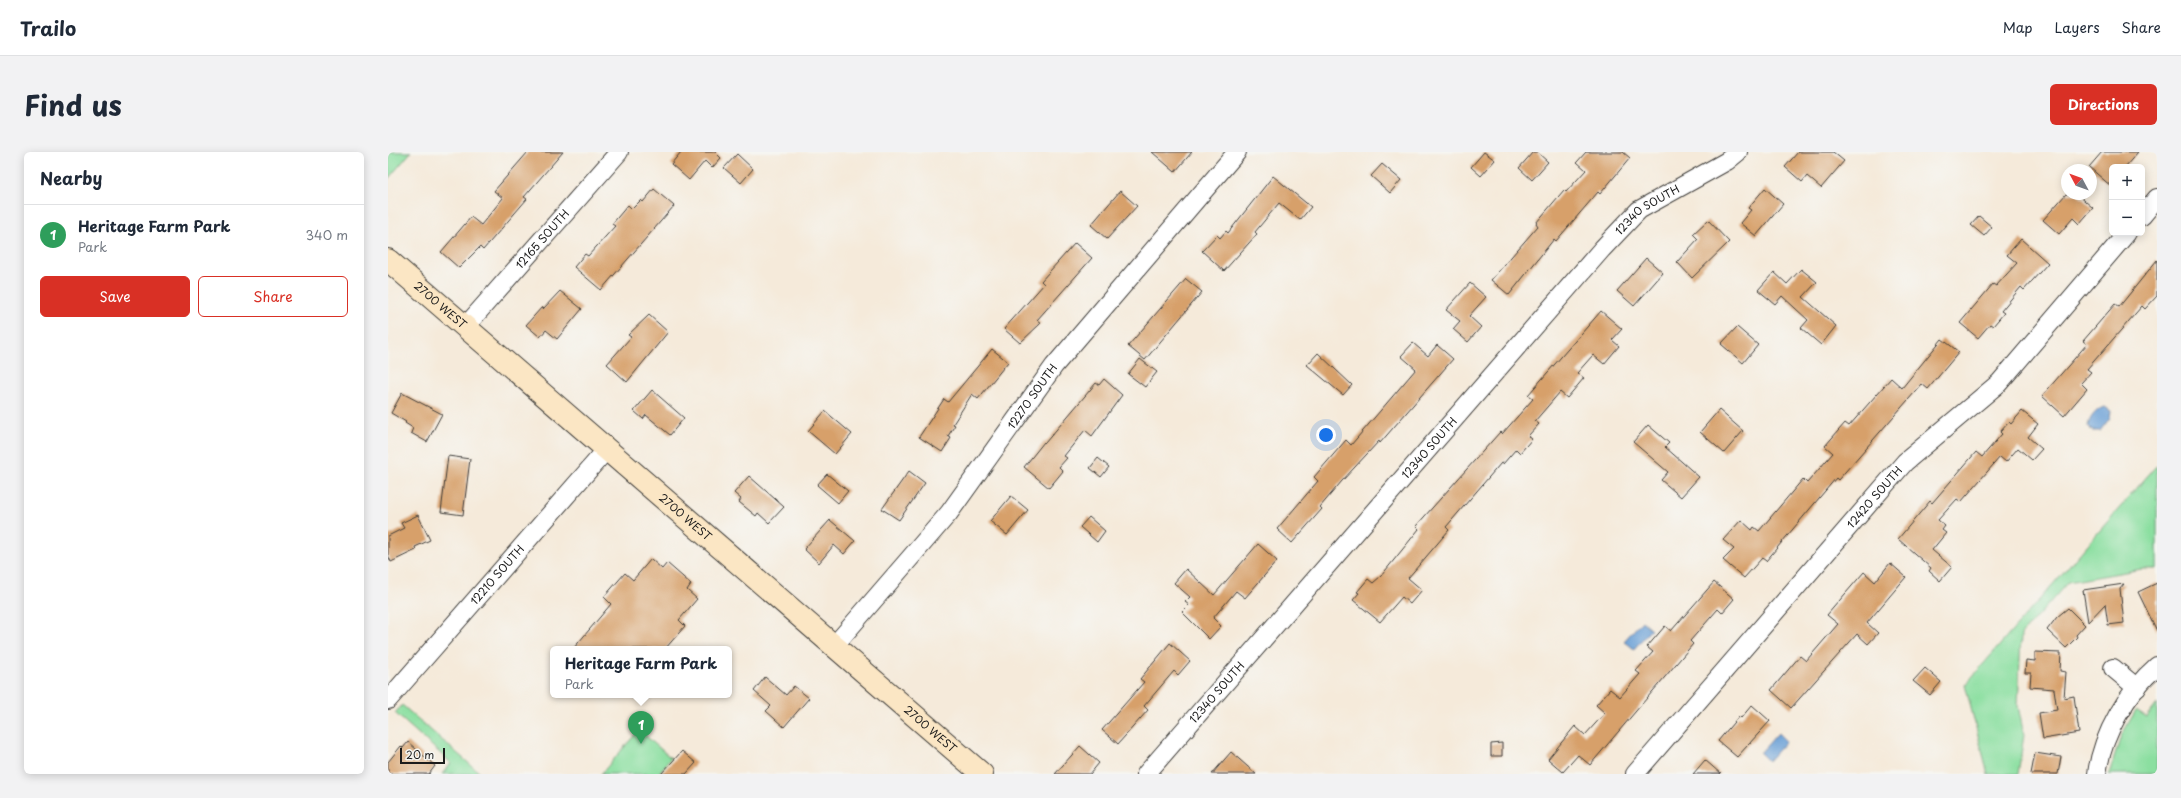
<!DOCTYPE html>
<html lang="en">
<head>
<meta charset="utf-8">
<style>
  body { margin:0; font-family:"Playpen Sans",sans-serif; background:#f2f2f3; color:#1f2937 }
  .controls { position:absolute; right:12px; top:12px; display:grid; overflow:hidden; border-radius:6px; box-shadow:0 2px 10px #0003 }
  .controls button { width:36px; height:36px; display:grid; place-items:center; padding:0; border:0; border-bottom:1px solid #e0e1e3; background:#fff; color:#1f2937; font:20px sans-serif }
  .compass { position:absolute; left:1673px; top:12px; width:36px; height:36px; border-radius:50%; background:#fff; box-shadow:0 2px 10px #0003; rotate:311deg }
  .scale { position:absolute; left:12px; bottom:10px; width:45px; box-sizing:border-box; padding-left:4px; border:2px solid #1c1c1c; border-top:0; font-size:11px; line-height:14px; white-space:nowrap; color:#1c1c1c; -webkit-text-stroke:3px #f6f6f2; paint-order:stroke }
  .you { position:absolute; left:938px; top:283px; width:14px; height:14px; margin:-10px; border:3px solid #fff; border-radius:50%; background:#1a73e8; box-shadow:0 0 0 6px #1a73e833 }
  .badge { display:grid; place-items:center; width:26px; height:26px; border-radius:50%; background:#d93025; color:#fff; font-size:13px; font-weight:700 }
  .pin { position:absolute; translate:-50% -33px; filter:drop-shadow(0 1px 2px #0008) }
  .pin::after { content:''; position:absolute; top:21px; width:14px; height:12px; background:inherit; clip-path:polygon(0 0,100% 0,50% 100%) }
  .popup { position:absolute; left:162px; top:494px; width:182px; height:52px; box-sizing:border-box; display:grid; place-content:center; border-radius:6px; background:#fff; filter:drop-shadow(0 1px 3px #0005); font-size:13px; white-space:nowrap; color:#747a83 }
  .popup b { font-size:15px; color:#1f2937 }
  .popup::after { content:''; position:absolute; left:50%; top:100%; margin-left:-8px; border:8px solid transparent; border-top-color:#fff }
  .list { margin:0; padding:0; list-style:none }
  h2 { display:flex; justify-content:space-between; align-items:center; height:52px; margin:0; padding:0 16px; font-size:17px }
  h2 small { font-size:13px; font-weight:400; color:#747a83 }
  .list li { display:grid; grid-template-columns:26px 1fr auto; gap:12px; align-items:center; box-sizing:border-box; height:60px; padding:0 16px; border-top:1px solid #e0e1e3 }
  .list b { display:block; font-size:15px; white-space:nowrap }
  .list p { margin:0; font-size:13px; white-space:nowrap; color:#747a83 }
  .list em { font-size:13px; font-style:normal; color:#747a83 }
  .actions { display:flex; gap:8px; padding:12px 16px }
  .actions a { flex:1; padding:9px 0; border:1px solid #d93025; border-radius:6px; text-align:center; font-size:14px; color:#d93025 }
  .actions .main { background:#d93025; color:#fff }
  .map { position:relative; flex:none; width:1769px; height:622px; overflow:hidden; border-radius:6px }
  header { display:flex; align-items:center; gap:24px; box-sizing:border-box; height:56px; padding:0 20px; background:#fff; border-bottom:1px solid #e0e1e3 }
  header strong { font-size:19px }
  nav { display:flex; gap:22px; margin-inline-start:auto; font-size:14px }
  .intro { display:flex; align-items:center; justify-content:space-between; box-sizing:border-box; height:96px; padding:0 24px }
  h1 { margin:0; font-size:28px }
  .button { padding:10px 18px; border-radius:6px; background:#d93025; color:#fff; font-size:14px; font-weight:700 }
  main { display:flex; gap:24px; padding:0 24px }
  aside { flex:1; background:#fff; border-radius:6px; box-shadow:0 2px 10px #0003 }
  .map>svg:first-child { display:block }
</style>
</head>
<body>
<header>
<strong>Trailo</strong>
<nav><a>Map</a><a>Layers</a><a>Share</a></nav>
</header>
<div class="intro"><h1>Find us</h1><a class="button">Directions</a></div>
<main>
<aside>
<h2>Nearby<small></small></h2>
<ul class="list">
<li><span class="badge" style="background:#2e9e5b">1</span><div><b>Heritage Farm Park</b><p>Park</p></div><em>340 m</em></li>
</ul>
<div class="actions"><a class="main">Save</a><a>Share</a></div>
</aside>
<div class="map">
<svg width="1769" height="622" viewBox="0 0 1769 622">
  <rect width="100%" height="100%" fill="#f6f6f2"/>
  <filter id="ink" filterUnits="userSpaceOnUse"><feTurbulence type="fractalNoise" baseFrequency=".025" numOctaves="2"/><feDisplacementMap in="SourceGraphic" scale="8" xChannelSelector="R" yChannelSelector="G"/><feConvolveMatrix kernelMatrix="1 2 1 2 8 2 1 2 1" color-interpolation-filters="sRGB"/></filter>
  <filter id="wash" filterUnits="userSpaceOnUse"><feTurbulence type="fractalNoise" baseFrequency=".012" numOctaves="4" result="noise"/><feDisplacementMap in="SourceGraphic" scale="16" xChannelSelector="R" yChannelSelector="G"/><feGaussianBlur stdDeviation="0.9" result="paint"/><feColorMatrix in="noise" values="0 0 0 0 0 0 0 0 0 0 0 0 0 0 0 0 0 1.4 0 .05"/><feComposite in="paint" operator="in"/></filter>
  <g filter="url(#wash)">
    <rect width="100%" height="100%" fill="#f5eada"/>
    <!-- green -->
    <path fill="#8bdfa0" stroke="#547e5e" d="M0,0H23L0,27Z
      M1769,313V417H1754L1680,430L1633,483L1630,554L1636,583L1630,622H1600L1577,533Z
      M1769,552V622H1721L1733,584L1748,558L1759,565Z
      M14,553L93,622H54L63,611L7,561Z
      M251,578L283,606L270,622H213Z"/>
    <!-- water -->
    <path fill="#679ed5" stroke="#425d78" d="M1717,255L1723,259L1722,266L1712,279H1704L1700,275C1700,267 1709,256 1717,255Z
      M1254,469L1263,477L1246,497L1236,489Z
      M1390,581L1398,589L1380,609L1372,601Z"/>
    <g id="blocks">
      <!-- building -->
      <path fill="#d7a06a" d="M140,0H175L136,45L139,47L95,98L92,95L71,116L53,100L83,65L93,73L115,46L106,39Z
        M293,0H327L333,6L324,16L317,9L301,28L283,12Z
        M764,0H804L787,20Z
        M1096,0L1107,8L1093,24L1083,15Z
        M1145,0H1149L1160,10L1144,28L1131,16Z
        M1198,0H1235L1242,6L1212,42L1210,40L1168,89L1166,87L1121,143L1103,128L1150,74L1148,71L1176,38L1178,40L1198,18L1189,10Z
        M1410,0H1445L1456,9L1433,36L1419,24L1414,30L1397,15Z
        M1714,0H1750L1737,15H1724V35L1701,15Z
        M349,2L365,17L353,31L336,16Z
        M994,12L1013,28L1002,41L983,24Z
        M885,24L923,55L912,68L891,51L867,80L869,82L836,119L814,99L829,83L832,86L838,79L840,81Z
        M1377,36L1395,52L1368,84L1352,71L1363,58L1360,56Z
        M266,37L286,54L213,138L186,115L197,102L200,104L227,74L224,72L240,53L244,57L253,48L255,50Z
        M732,39L749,54L719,87L703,73Z
        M1678,42H1689L1705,56L1691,72L1685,66L1671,82L1655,68Z
        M1591,64L1604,75L1596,84L1583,73Z
        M1320,68L1341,90L1304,126L1289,110L1310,87L1305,82Z
        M1633,87L1660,111L1636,138L1633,135L1613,159L1616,161L1605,174L1602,172L1590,186L1572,171L1605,132L1608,134L1629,111L1619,103Z
        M687,91L704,106L649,168L653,171L632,191L616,177L656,132L653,129Z
        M1258,106L1275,121L1246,154L1229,139Z
        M1769,108V144L1757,157L1754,154L1699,217L1703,220L1693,231L1699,237L1676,264L1654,244L1699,192L1695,189L1727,152L1731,155Z
        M1413,117L1429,130L1415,145L1448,174L1433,193L1413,176L1420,168L1394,144L1387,152L1370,138L1386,120L1399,132Z
        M798,127L814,140L757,208L740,194Z
        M1082,131L1098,145L1081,164L1093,175L1080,190L1065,177L1072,169L1058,158Z
        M172,139L194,157L169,187L158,178L152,185L138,173L154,155L155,157Z
        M1213,159L1234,177L1224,188L1231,194L1216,212L1205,203L1189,221L1196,226L1179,246L1172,240L1147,269L1151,272L1140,284L1144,287L1132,301L1128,297L1115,312L1113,311L1058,375L1061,378L1020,426L1034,438L1022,452L1014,445L992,470L965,448L971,441L969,440L980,427L985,431L993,424L1031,377L1028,374L1112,280L1114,282L1145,247L1140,243Z
        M261,163L280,180L239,230L219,212L243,185L240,183Z
        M1349,175L1370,193L1355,211L1333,192Z
        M1554,187L1571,200L1540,237L1534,232L1450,328L1448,326L1378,409L1374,406L1356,426L1335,408L1346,397L1335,388L1353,368L1364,378L1366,375L1371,379L1415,327L1419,331L1445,301L1437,294L1457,271L1461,274L1503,226L1514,236Z
        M1025,191L1040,204L1049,193L1065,207L992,291L991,289L954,329L932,355L934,357L904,391L889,377L930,329L926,325L958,288L963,293L1028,217L1013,204Z
        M604,197L620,210L590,247L584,242L565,272L567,273L560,284L563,286L554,300L531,285L556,247L560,250Z
        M930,201L964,233L955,243L919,213Z
        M752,207L769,220L757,235L740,222Z
        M716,227L734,243L704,284L697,278L676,304L679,306L671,315L675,319L661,336L636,315L656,290L657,291L708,231L711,233Z
        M264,238L296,266L282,283L258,263L255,267L246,259Z
        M14,241L54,262L39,290L23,281L25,276L17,271L18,270L3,261Z
        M1331,258L1355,279L1336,301L1312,280Z
        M437,259L464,282L447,302L420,279Z
        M1634,259L1650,272L1640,285L1654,297L1644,308L1630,296L1618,310L1612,305L1573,350L1569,347L1550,368L1557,374L1554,378L1558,381L1544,398L1564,415L1552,429L1541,419L1543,416L1510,387L1542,349L1544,351L1588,300L1594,305L1614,282L1612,280L1621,270L1623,272Z
        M1260,273L1281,291L1277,295L1311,325L1293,345L1273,328L1280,320L1245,290Z
        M60,304L82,307L75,363L53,360Z
        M710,306L721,315L713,325L702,316Z
        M521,319L537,331L511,368L494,357Z
        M439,322L460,339L450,351L429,333Z
        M361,324L396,355L381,371L370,361L368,364L351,350L353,347L346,341Z
        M623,344L640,358L619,383L602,369Z
        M30,363L42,388L27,395L28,398L3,410L0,403V384L16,376L13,371Z
        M701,365L717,379L709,390L692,375Z
        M442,368L467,389L456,402L446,393L431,411L416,397Z
        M870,392L889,409L857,446L848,439L825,466L833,474L821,487L794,460L801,453L797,450L802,445L786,431L798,417L826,443Z
        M263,407L274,417L279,411L303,432L299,438L309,447L291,468L297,474L277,497H185L223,452L216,445L237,421L245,428Z
        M1502,411L1518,425L1479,471L1490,481L1480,492L1469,482L1403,556L1383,538L1412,504L1418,509L1450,472L1439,463L1476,420L1487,430Z
        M1326,430L1346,447L1334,461L1330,457L1302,489L1305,492L1202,613L1190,603L1175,620L1160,607L1187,574L1197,583L1217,561L1208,553L1222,537L1232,545L1252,522L1248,519L1265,500L1259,495L1277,474L1283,479Z
        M1769,431V479L1750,440Z
        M1736,432L1732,437L1736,471L1720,473L1717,452L1700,470L1695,438Z
        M1680,456L1697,473L1688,483L1689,485L1678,496L1659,478L1669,465Z
        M782,491L802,509L790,523L786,519L756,554L760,558L730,592L714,578L756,530L752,527Z
        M1647,500L1673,501L1672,519L1678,520L1676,546L1686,544L1691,581L1655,587L1651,561L1669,558L1666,537L1642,535L1643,521H1637L1638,508L1647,509Z
        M1537,516L1553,530L1542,543L1525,529Z
        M377,525L398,543L406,534L421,546L396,575L378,559L383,554L366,539Z
        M1364,553L1382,569L1349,605L1330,589L1351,564L1353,566Z
        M20,590L47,614L41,622H0V610L13,594L15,596Z
        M1114,591V604H1103V592Z
        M692,594L711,611L702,622H667Z
        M294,599L308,611L298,622H273Z
        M843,600L868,622H824Z
        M1647,601L1673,605L1670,622H1643Z
        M1317,608L1333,622H1305Z"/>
    </g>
  </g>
  <g filter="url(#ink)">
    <use href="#blocks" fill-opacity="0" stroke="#3d3b38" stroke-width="1"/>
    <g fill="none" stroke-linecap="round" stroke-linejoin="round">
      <defs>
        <g id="minor">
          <path d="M1754,64L1769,46"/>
          <path id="s1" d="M77,175L231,0"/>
          <path id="s2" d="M446,494L561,361L666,214L849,0"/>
          <path d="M1725,516L1749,536"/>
          <path id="s3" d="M0,548L219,297"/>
          <path id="s4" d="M758,622L1214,97L1251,58L1339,9L1350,0"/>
          <path id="s5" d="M1247,622L1517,310L1611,231L1739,81"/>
          <path d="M1709,622C1714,583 1739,540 1769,514"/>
        </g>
        <g id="secondary">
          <path id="s6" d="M0,108L594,622"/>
        </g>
      </defs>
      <!-- minor casing -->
      <use href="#minor" stroke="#3d3b38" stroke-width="20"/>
      <!-- secondary casing -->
      <use href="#secondary" stroke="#3d3b38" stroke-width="24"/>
      <!-- minor -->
      <use href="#minor" stroke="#fff" stroke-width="18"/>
      <!-- secondary -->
      <use href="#secondary" stroke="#fbe6c4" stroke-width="22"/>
    </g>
  </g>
  <g text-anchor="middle" stroke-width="4" stroke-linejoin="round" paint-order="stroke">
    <!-- street labels -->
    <g font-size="11" fill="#1c1c1c" stroke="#f6f6f2">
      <text dy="4" stroke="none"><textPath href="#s4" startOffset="756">12340 SOUTH</textPath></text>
      <text dy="4" stroke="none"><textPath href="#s1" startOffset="117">12165 SOUTH</textPath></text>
      <text dy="4" stroke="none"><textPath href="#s6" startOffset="69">2700 WEST</textPath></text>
      <text dy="4" stroke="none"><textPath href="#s2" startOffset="319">12270 SOUTH</textPath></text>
      <text dy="4" stroke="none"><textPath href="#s4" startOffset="432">12340 SOUTH</textPath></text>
      <text dy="4" stroke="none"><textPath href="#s5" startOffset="366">12420 SOUTH</textPath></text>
      <text dy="4" stroke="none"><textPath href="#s6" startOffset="393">2700 WEST</textPath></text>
      <text dy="4" stroke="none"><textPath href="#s3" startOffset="166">12210 SOUTH</textPath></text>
      <text dy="4" stroke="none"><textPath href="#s4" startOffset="108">12340 SOUTH</textPath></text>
      <text dy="4" stroke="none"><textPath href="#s6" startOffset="717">2700 WEST</textPath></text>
    </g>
  </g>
</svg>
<div class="controls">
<button>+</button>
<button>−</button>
</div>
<svg class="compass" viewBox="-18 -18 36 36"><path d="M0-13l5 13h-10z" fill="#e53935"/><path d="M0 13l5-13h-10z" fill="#747a83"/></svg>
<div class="scale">20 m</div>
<div class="you"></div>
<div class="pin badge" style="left:253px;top:592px;background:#2e9e5b">1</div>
<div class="popup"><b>Heritage Farm Park</b>Park</div>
</div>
</main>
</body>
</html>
